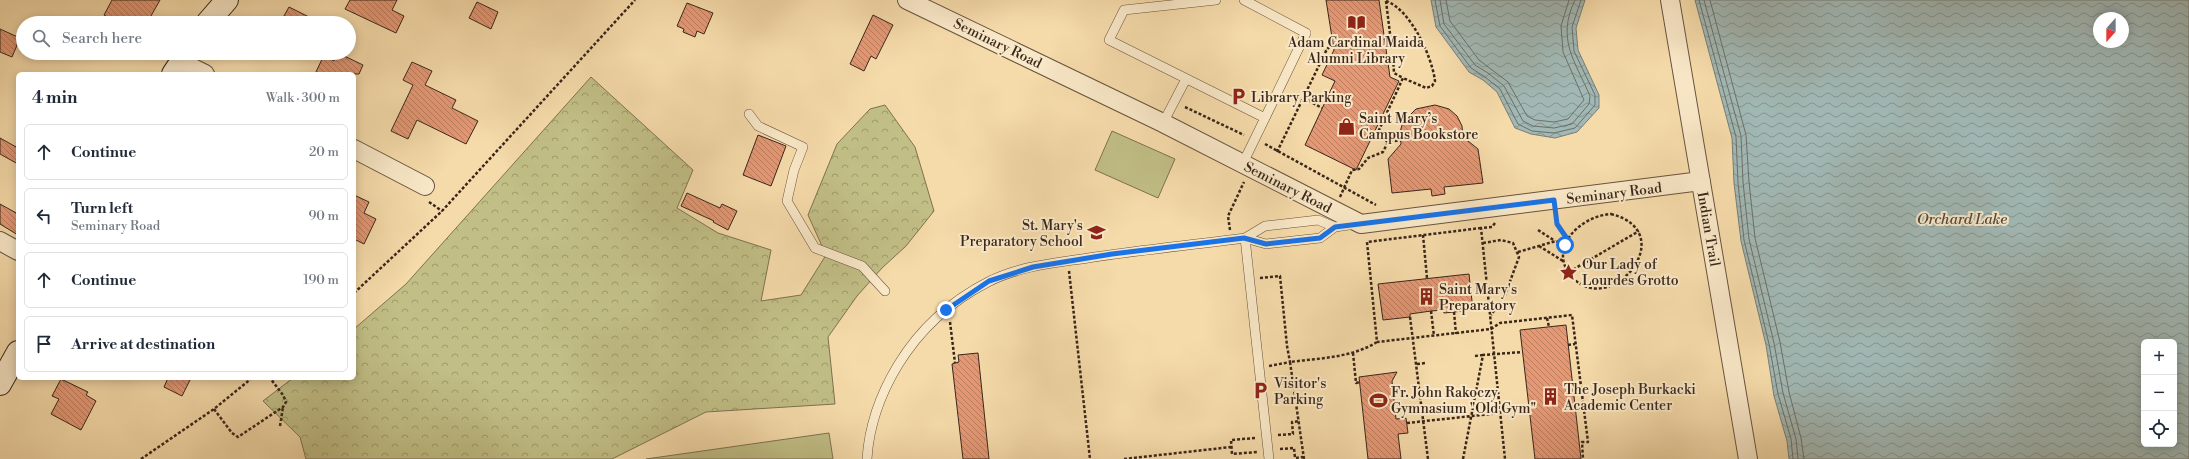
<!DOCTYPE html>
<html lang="en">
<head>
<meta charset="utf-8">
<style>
  body { margin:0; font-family:"Libre Bodoni",serif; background:#f6f6f7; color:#1f2937 }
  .controls { position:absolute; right:12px; bottom:12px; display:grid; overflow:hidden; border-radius:6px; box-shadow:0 2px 10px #0003 }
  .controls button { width:36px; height:36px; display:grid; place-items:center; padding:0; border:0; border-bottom:1px solid #e0e1e3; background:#fff; color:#1f2937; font:20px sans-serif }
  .compass { position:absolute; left:2093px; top:12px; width:36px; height:36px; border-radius:50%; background:#fff; box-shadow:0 2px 10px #0003; rotate:201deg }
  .stop { position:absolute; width:12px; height:12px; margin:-9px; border:3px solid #1a73e8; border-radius:50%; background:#fff }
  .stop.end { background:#1a73e8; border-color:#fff; box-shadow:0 1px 4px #0008 }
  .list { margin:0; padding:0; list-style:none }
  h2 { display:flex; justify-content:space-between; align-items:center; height:52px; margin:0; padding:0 16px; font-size:17px }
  h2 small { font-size:13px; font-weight:400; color:#747a83 }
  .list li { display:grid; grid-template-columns:26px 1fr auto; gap:12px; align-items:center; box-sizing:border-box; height:56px; margin:0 8px 8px; padding:0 8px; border:1px solid #e0e1e3; border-radius:6px }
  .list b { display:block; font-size:15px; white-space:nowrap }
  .list p { margin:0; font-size:13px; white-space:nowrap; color:#747a83 }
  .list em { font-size:13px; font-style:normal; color:#747a83 }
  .icon { flex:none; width:22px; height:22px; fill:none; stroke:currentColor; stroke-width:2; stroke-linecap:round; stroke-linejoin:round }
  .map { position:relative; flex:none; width:2189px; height:459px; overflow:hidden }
  .search { position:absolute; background:#fff; box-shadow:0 2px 10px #0003; left:16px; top:16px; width:340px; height:44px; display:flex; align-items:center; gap:10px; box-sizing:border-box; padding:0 14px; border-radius:22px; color:#747a83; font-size:15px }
  .panel { position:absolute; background:#fff; box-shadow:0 2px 10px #0003; left:16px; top:72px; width:340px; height:308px; border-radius:6px }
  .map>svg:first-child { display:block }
</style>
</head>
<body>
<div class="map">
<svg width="2189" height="459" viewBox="0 0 2189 459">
  <defs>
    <pattern id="forest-crowns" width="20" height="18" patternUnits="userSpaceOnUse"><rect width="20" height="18" fill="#c1bf86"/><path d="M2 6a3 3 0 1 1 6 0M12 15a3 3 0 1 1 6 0" fill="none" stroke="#9e9b6d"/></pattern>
    <pattern id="water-waves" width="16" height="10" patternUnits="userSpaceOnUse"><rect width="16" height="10" fill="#a1b8b4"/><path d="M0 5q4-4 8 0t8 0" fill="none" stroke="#849592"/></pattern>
    <pattern id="building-back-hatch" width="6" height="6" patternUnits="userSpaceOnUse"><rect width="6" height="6" fill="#e59874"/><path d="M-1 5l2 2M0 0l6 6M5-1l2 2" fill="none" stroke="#bb7c5e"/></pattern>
  </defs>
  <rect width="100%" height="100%" fill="#f6dbaa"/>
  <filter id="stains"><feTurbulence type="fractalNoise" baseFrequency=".005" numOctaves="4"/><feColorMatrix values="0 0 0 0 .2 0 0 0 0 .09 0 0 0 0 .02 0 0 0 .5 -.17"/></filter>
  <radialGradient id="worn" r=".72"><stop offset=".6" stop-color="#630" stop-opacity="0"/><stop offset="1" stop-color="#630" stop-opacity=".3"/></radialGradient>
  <!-- forest -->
  <path fill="url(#forest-crowns)" stroke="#7d7250" d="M591,77L693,170L677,208L718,233L771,250L761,301L801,295L826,255L808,215L837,144L870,109L885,105L915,147L934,211L906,246L882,268L857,296L828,337L835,404L706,412L612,459H306L300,437L263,401L293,378H354V329L406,284Z"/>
  <!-- pitch -->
  <path fill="#c1bf86" stroke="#7d7250" d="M1112,131L1175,159L1158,198L1095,170Z
    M829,433L833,459H646Z"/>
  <!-- water -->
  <path fill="url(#water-waves)" stroke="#777e77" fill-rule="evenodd" d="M1431,0H1585L1576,28L1578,50L1599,95V108L1577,132L1555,138L1531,134L1515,128L1497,92L1483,80L1469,72L1436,27Z
    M1695,0H2189V459H1789L1787,441L1774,396L1766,345L1741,241L1734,183L1732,138ZM2099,18H2123V42H2099ZM2144,342H2174V444H2144Z"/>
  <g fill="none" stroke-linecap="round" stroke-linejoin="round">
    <!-- shore -->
    <path stroke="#6d6f68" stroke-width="1" d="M1435,0L1440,26L1471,68L1485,77L1500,89L1518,124L1532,131L1554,133L1575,128L1595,105V95L1574,51L1572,27L1581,0
      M1440,0L1444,24L1475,65L1488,73L1504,86L1523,121L1533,126L1554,128L1572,124L1589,104L1590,96C1575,61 1556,39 1575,0
      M1446,0L1450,21L1479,60L1508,82L1527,116L1535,120L1554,122L1568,119L1584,100L1563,52L1561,26L1569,0
      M1699,0L1736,137L1738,183L1744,240L1769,344L1778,394L1791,439L1793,459
      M1704,0L1741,136L1743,182L1749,239L1774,343L1783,393L1796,439L1798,459
      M1710,0L1746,135L1749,182L1755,238L1780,342L1789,392L1801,438L1804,459"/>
  </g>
  <!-- building -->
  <path fill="url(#building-back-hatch)" stroke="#39261b" d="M112,0H160L147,23H118L104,15Z
    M350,0H397L392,10L404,16L396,33L345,9Z
    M1326,0H1379L1390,77L1399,81L1356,170L1305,145L1335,81L1322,75L1334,50Z
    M477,2L498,12L491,29L469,18Z
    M687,3L713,13L704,34L697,31L695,37L683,32L684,29L677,26Z
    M289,7L321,23H280Z
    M873,15L893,25L876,59L871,56L864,71L850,64Z
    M0,29L20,38L12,57L0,52Z
    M338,53L363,65L359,74H315L324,55L334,61Z
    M412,62L432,71L425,85L456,100L452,108L478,121L466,144L417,120L408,139L391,131L413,85L403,80Z
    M1435,105L1449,109L1457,116L1462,126L1463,137L1478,149L1483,183L1444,187L1445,194L1432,196L1431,189L1392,193L1388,159L1401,144L1400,132L1403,122L1416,109Z
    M758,135L786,146L771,186L743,175Z
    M0,138L18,148V164L0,154Z
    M687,193L720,208L722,204L737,211L728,230L713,222L714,221L681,206Z
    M354,195L369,202L364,213L376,219L364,244L354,239Z
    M0,204L18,214V235L0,224Z
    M1469,274L1473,310L1444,313L1443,310L1431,311L1410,314V317L1383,320L1378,284Z
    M1566,325L1581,459H1535L1520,330Z
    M978,353L989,459H963L952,364L959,362L958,355Z
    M1397,372L1392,381L1396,419L1406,418L1408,433L1398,434L1401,459H1368L1359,377Z
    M168,378H191L182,396L164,387Z
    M61,379L88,392L86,395L96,401L81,430L51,414L59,399L52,396Z"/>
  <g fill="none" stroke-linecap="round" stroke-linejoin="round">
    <defs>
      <path id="service" d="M1216,0L1124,10L1109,40L1265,118L1306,33L1244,0
        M749,114L758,126L803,147L794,170L787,201L815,248L862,266L885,291
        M1163,123L1186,79
        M1243,163L1265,118
        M1245,238L1269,459
        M1245,238L1265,226L1318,220L1335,227L1356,224
        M867,459C869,426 881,393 898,365C920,329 951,301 988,282C1019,266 1055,263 1088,258C1140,250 1192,245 1245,238L1266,244L1320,238L1335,227"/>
      <path id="minor" d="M907,0L1163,123L1361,224L1701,181
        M1670,0L1748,459
        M181,62L205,74
        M354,149L425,186
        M0,241L18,251"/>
      <path id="secondary" d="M207,23L227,0
        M173,74L187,53
        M0,384L18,352"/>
    </defs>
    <!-- service casing -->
    <use href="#service" stroke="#68533f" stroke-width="10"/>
    <!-- minor casing -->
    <use href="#minor" stroke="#68533f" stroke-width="20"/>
    <!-- secondary casing -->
    <use href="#secondary" stroke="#39261b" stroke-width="24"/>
    <!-- path -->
    <path stroke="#39261b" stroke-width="2.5" stroke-dasharray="3 2" stroke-linecap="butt" d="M1386,1C1410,9 1432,56 1435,81L1432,86L1426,88L1403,78
      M1386,1L1392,50
      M1313,43L1327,49
      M1304,98L1322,108
      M1185,107L1244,135
      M1388,142L1380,136L1379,130L1403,78L1394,73L1393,57
      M1265,144L1376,205
      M1277,152L1327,49L1333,44
      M1340,197L1352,170L1359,169L1368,158L1383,152L1388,142L1401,140
      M429,202L442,211
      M1611,214C1681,232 1614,315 1575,280C1544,251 1579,216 1611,214Z
      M1556,216L1557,224L1568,240
      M1495,223L1492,227L1481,228L1505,459
      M1481,228L1367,242L1377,342L1491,329L1500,323L1572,315L1588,442H1582L1583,459
      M1230,230L1228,216L1244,182
      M1538,230L1555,241
      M1423,235L1427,278
      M1483,243L1501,240L1513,243L1519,257L1505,295L1491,315
      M1539,246L1563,261
      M1518,252L1556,241L1565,245
      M1069,271L1090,459
      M1569,272L1639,231
      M1260,278L1280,276L1287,346L1290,362L1269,366
      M354,293L442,211L635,0
      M1431,311L1434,336
      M1454,312L1456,334
      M1410,317L1428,459
      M1547,318L1549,327
      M950,322L955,363
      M1568,345L1575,344
      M1353,353L1356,383L1360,382
      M1475,356L1483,355
      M1417,364L1426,363
      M214,409L232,433L238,437L283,407L286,402L283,395L270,378
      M1407,423L1500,413
      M280,426L283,407
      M1278,435L1293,434L1292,422L1300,421
      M1255,438L1231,440L1232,454L1257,452
      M1280,449L1294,448L1295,458L1303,457
      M141,459L214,409L252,378
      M1124,459L1231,447
      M1304,459L1290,362C1320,358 1351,358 1377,342
      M1463,459L1483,355L1522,352"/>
    <!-- service -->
    <use href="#service" stroke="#f9e8c8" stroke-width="9"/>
    <!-- minor -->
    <use href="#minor" stroke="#f9e8c8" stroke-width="18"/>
    <!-- secondary -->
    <use href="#secondary" stroke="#f9e8c8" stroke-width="22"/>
  </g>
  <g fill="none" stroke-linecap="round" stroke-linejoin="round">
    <!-- route -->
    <path stroke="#1a73e8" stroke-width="5" d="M946,310L989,281L1033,267L1112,254L1244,238L1266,244L1320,238L1335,227L1554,200L1557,224L1568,240L1565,245"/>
  </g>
  <!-- icons -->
  <defs>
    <symbol id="library-bare" viewBox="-9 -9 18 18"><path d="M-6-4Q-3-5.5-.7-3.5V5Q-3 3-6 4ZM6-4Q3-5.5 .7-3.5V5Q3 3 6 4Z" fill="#8f2418" stroke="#f9e8c8" stroke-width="2.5" paint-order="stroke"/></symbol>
    <symbol id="parking-bare" viewBox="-9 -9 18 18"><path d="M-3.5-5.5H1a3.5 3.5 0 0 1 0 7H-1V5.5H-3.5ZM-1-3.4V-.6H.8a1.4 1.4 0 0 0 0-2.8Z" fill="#8f2418" stroke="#f9e8c8" stroke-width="2.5" paint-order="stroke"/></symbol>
    <symbol id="shop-bare" viewBox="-9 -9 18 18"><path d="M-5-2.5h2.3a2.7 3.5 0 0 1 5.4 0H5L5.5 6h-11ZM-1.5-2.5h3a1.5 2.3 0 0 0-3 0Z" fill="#8f2418" stroke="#f9e8c8" stroke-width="2.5" paint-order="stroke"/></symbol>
    <symbol id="school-bare" viewBox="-9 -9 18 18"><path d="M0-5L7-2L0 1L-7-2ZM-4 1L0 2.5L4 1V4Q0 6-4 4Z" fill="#8f2418" stroke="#f9e8c8" stroke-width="2.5" paint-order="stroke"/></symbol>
    <symbol id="sight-bare" viewBox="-9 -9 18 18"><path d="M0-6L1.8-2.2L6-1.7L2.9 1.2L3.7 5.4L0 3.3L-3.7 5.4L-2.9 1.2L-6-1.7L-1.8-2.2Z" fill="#8f2418" stroke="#f9e8c8" stroke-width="2.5" paint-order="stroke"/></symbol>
    <symbol id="building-bare" viewBox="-9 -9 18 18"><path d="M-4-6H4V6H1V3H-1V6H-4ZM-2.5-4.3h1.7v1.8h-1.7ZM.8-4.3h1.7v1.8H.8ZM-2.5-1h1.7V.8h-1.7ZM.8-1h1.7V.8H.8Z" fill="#8f2418" stroke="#f9e8c8" stroke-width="2.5" paint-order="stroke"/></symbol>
    <symbol id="stadium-bare" viewBox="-9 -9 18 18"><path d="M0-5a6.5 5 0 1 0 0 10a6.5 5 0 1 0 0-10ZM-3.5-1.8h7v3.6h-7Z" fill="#8f2418" stroke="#f9e8c8" stroke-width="2.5" paint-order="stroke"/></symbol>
  </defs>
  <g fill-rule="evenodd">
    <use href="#library-bare" x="1344" y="10" width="25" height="25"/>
    <use href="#parking-bare" x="1226" y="84" width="25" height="25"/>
    <use href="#shop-bare" x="1334" y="114" width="25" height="25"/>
    <use href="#school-bare" x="1084" y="220" width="25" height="25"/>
    <use href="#sight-bare" x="1556" y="260" width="25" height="25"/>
    <use href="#building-bare" x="1414" y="284" width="25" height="25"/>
    <use href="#parking-bare" x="1248" y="378" width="25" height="25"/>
    <use href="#building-bare" x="1538" y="384" width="25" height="25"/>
    <use href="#stadium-bare" x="1366" y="388" width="25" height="25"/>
  </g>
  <g text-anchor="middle" stroke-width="4" stroke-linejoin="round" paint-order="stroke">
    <!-- poi labels -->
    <g font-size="14" fill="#39261b" stroke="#f9e8c8" text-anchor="start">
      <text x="1356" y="47" text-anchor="middle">Adam Cardinal Maida<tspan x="1356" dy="16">Alumni Library</tspan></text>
      <text x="1251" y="102">Library Parking</text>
      <text x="1359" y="123">Saint Mary’s<tspan x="1359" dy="16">Campus Bookstore</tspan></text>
      <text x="1083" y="230" text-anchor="end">St. Mary's<tspan x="1083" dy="16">Preparatory School</tspan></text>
      <text x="1582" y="269">Our Lady of<tspan x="1582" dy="16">Lourdes Grotto</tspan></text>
      <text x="1439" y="294">Saint Mary's<tspan x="1439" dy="16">Preparatory</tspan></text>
      <text x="1274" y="388">Visitor's<tspan x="1274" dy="16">Parking</tspan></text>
      <text x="1564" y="394">The Joseph Burkacki<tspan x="1564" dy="16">Academic Center</tspan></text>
      <text x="1391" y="397">Fr. John Rakoczy<tspan x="1391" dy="16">Gymnasium "Old Gym"</tspan></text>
    </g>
    <!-- street labels -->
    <g font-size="14" fill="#39261b" stroke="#f9e8c8">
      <text transform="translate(998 43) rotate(26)" y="5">Seminary Road</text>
      <text transform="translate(1288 187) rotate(27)" y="5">Seminary Road</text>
      <text transform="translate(1614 193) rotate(-7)" y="5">Seminary Road</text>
      <text transform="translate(1709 229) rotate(80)" y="5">Indian Trail</text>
    </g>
    <!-- water labels -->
    <g font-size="15" font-style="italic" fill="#534a41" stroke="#f9e8c8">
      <text x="1962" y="224">Orchard Lake</text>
    </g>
  </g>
  <rect width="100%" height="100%" filter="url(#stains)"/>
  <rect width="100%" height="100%" fill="url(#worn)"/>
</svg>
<div class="controls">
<button>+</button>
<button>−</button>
<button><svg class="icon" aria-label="locate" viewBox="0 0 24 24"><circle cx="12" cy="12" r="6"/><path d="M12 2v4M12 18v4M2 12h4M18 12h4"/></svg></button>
</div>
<svg class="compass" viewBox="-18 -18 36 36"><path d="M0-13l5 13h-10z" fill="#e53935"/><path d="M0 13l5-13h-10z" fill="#747a83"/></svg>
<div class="stop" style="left:1565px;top:245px"></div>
<div class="stop end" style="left:946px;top:310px"></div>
<div class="search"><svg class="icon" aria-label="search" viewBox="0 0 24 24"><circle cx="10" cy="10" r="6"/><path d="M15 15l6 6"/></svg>Search here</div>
<section class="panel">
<h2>4 min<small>Walk · 300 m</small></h2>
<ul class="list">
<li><svg class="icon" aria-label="ahead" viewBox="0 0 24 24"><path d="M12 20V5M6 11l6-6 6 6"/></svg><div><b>Continue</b></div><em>20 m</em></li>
<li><svg class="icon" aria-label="left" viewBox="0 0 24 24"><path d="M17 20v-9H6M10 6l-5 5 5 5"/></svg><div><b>Turn left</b><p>Seminary Road</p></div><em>90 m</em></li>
<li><svg class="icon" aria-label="ahead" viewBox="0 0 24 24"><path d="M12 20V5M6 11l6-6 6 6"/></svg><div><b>Continue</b></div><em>190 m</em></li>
<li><svg class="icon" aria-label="arrive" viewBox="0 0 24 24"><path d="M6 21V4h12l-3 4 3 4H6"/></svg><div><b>Arrive at destination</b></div></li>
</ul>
</section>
</div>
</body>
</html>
